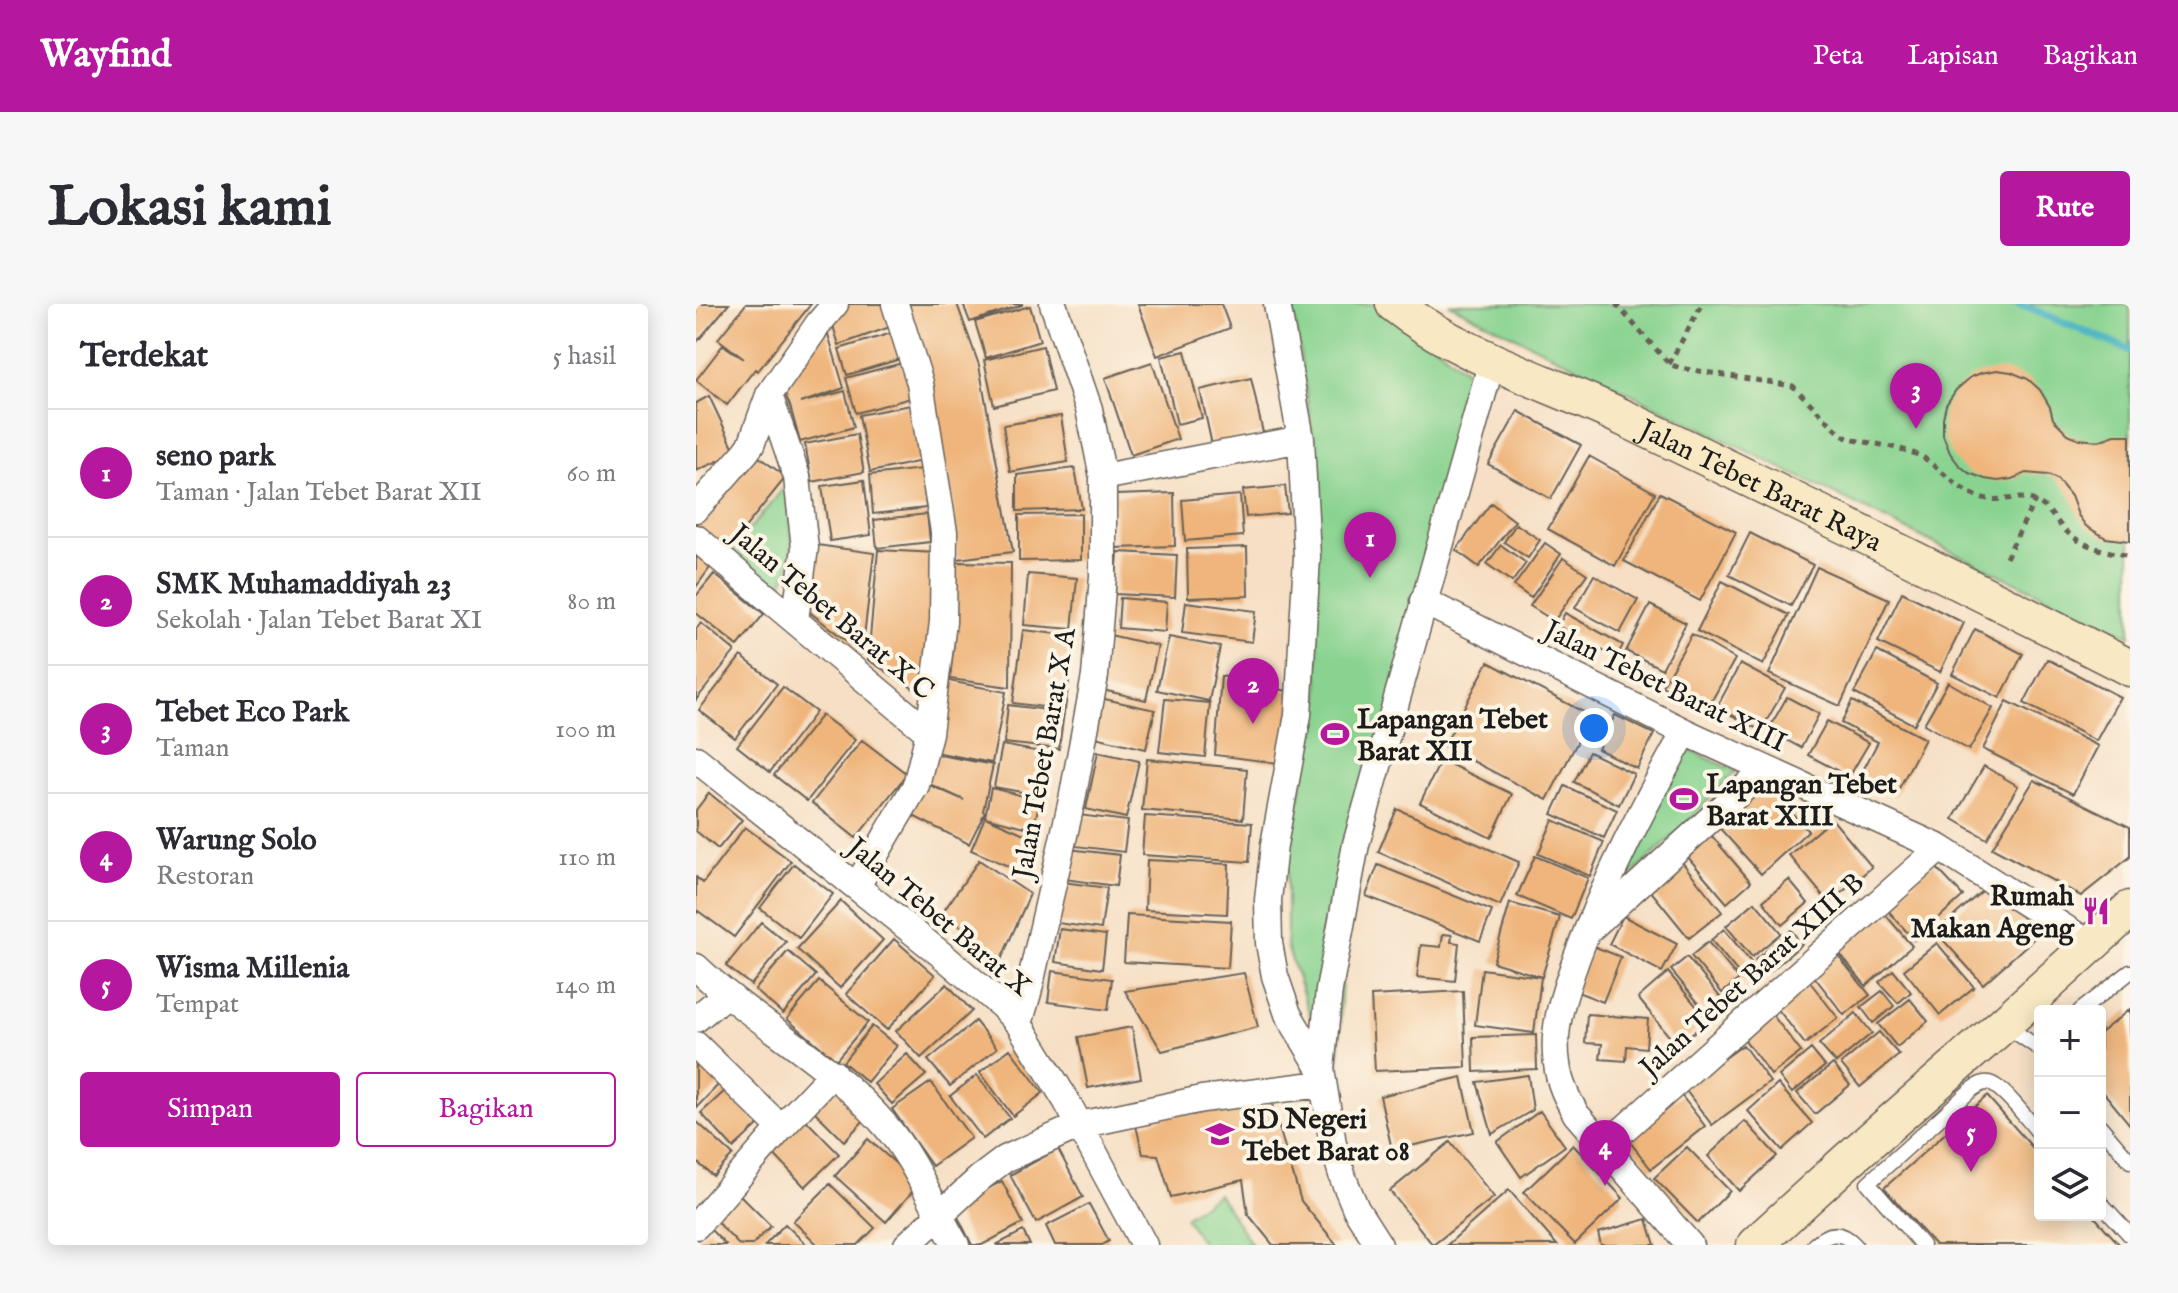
<!DOCTYPE html>
<html lang="id">
<head>
<meta charset="utf-8">
<style>
  body { margin:0; font-family:"IM FELL English",serif; background:#f7f7f7; color:#2b2b33 }
  .controls { position:absolute; right:24px; bottom:24px; display:grid; overflow:hidden; border-radius:8px; box-shadow:0 4px 20px #0003 }
  .controls button { width:72px; height:72px; display:grid; place-items:center; padding:0; border:0; border-bottom:2px solid #e1e1e2; background:#fff; color:#2b2b33; font:40px sans-serif }
  .you { position:absolute; left:898px; top:424px; width:28px; height:28px; margin:-20px; border:6px solid #fff; border-radius:50%; background:#1a73e8; box-shadow:0 0 0 12px #1a73e833 }
  .badge { display:grid; place-items:center; width:52px; height:52px; border-radius:50%; background:#b5179e; color:#fff; font-size:26px; font-weight:700 }
  .pin { position:absolute; translate:-50% -66px; filter:drop-shadow(0 2px 4px #0008) }
  .pin::after { content:''; position:absolute; top:42px; width:28px; height:24px; background:inherit; clip-path:polygon(0 0,100% 0,50% 100%) }
  .list { margin:0; padding:0; list-style:none }
  h2 { display:flex; justify-content:space-between; align-items:center; height:104px; margin:0; padding:0 32px; font-size:34px }
  h2 small { font-size:26px; font-weight:400; color:#7c7c81 }
  .list li { display:grid; grid-template-columns:52px 1fr auto; gap:24px; align-items:center; box-sizing:border-box; height:128px; padding:0 32px; border-top:2px solid #e1e1e2 }
  .list b { display:block; font-size:30px; white-space:nowrap }
  .list p { margin:0; font-size:26px; white-space:nowrap; color:#7c7c81 }
  .list em { font-size:26px; font-style:normal; color:#7c7c81 }
  .actions { display:flex; gap:16px; padding:24px 32px }
  .actions a { flex:1; padding:18px 0; border:2px solid #b5179e; border-radius:8px; text-align:center; font-size:28px; color:#b5179e }
  .actions .main { background:#b5179e; color:#fff }
  .icon { flex:none; width:44px; height:44px; fill:none; stroke:currentColor; stroke-width:2; stroke-linecap:round; stroke-linejoin:round }
  .map { position:relative; flex:none; width:1434px; height:941px; overflow:hidden; border-radius:8px }
  header { display:flex; align-items:center; gap:48px; box-sizing:border-box; height:112px; padding:0 40px; background:#b5179e; color:#fff }
  header strong { font-size:38px }
  nav { display:flex; gap:44px; margin-inline-start:auto; font-size:28px }
  .intro { display:flex; align-items:center; justify-content:space-between; box-sizing:border-box; height:192px; padding:0 48px }
  h1 { margin:0; font-size:56px }
  .button { padding:20px 36px; border-radius:8px; background:#b5179e; color:#fff; font-size:28px; font-weight:700 }
  main { display:flex; gap:48px; padding:0 48px }
  aside { flex:1; background:#fff; border-radius:8px; box-shadow:0 4px 20px #0003 }
  .map>svg:first-child { display:block }
</style>
</head>
<body>
<header>
<strong>Wayfind</strong>
<nav><a>Peta</a><a>Lapisan</a><a>Bagikan</a></nav>
</header>
<div class="intro"><h1>Lokasi kami</h1><a class="button">Rute</a></div>
<main>
<aside>
<h2>Terdekat<small>5 hasil</small></h2>
<ul class="list">
<li><span class="badge">1</span><div><b>seno park</b><p>Taman · Jalan Tebet Barat XII</p></div><em>60 m</em></li>
<li><span class="badge">2</span><div><b>SMK Muhamaddiyah 23</b><p>Sekolah · Jalan Tebet Barat XI</p></div><em>80 m</em></li>
<li><span class="badge">3</span><div><b>Tebet Eco Park</b><p>Taman</p></div><em>100 m</em></li>
<li><span class="badge">4</span><div><b>Warung Solo</b><p>Restoran</p></div><em>110 m</em></li>
<li><span class="badge">5</span><div><b>Wisma Millenia</b><p>Tempat</p></div><em>140 m</em></li>
</ul>
<div class="actions"><a class="main">Simpan</a><a>Bagikan</a></div>
</aside>
<div class="map">
<svg width="1434" height="941" viewBox="0 0 1434 941">
  <rect width="100%" height="100%" fill="#fcf5e5"/>
  <filter id="ink" filterUnits="userSpaceOnUse"><feTurbulence type="fractalNoise" baseFrequency=".0125" numOctaves="2"/><feDisplacementMap in="SourceGraphic" scale="16" xChannelSelector="R" yChannelSelector="G"/><feConvolveMatrix kernelMatrix="1 2 1 2 8 2 1 2 1" color-interpolation-filters="sRGB"/></filter>
  <filter id="wash" filterUnits="userSpaceOnUse"><feTurbulence type="fractalNoise" baseFrequency=".006" numOctaves="4" result="noise"/><feDisplacementMap in="SourceGraphic" scale="32" xChannelSelector="R" yChannelSelector="G"/><feGaussianBlur stdDeviation="1.8" result="paint"/><feColorMatrix in="noise" values="0 0 0 0 0 0 0 0 0 0 0 0 0 0 0 0 0 1.4 0 .05"/><feComposite in="paint" operator="in"/></filter>
  <g filter="url(#wash)">
    <rect width="100%" height="100%" fill="#f6dfc5"/>
    <!-- green -->
    <path fill="#89d390" stroke="#527856" stroke-width="2" d="M596,0H689L775,71L760,150L648,590L643,765L626,747L591,642V554L623,398L617,133Z
      M753,0H1434V332L1258,249Z
      M91,180L96,236L94,260L82,291L31,252Z
      M991,445L1040,467L986,524L908,596Z
      M522,890L556,941H508L489,913Z"/>
    <g fill="none" stroke-linecap="round" stroke-linejoin="round">
      <!-- stream -->
      <path stroke="#44b2c0" stroke-width="8" d="M1323,0L1434,46"/>
    </g>
    <g id="blocks">
      <!-- building -->
      <path fill="#efb57c" d="M0,0H33L0,39Z
        M50,0H115L62,67L59,65L31,101L0,76L27,41L48,55L22,35Z
        M144,0H189L194,23L143,41L134,12Z
        M208,0H261L283,61L317,248L261,255L259,214L239,106Z
        M267,0H326V1L274,18Z
        M442,0H525L534,24L461,52Z
        M334,2L344,37L290,54L279,18Z
        M129,20L148,84L104,99L149,87L158,123L104,138L94,102L84,78Z
        M196,29L204,55L151,71L143,45Z
        M347,42L357,87L298,102L288,56Z
        M489,47L506,114L481,120L465,53Z
        M456,58L482,135L435,151L409,74Z
        M206,59L215,94L160,109L150,74Z
        M1301,66L1315,68L1332,75L1344,86L1354,103L1357,115L1372,130L1383,135L1402,137L1419,131H1434V237L1410,234L1390,222L1382,211L1375,192L1361,175L1352,171L1330,169L1316,175L1302,177L1289,175L1273,169L1263,161L1254,149L1247,131V114L1250,101L1260,86L1275,73L1285,69Z
        M555,74L567,129L516,141L504,86Z
        M13,92L40,149L0,167V99Z
        M215,101L226,157L174,168L163,111Z
        M822,107L885,141L855,195L792,160Z
        M365,112L372,158L314,168L307,121Z
        M161,130L168,168L116,178L109,140Z
        M56,148L90,173L31,246L0,223V208Z
        M893,152L959,189L919,262L852,225Z
        M379,164L386,205L321,207V171Z
        M226,165L230,204L177,210L174,171Z
        M168,176L175,231L134,237L126,182Z
        M589,182L592,209L550,213L547,186Z
        M478,189L479,242L420,244L419,191Z
        M964,189L1040,228L1004,297L928,257Z
        M544,191L547,232L489,237L486,196Z
        M795,199L819,217L783,263L760,246Z
        M231,210L234,238L181,244L178,216Z
        M385,210V256L323,257V211Z
        M820,220L844,236L832,254L808,238Z
        M1054,229L1117,261L1095,302L1033,271Z
        M849,239L865,250L835,294L818,282Z
        M121,241L178,249L166,349L111,306Z
        M805,241L830,259L816,278L791,260Z
        M551,243L552,292L492,294L491,245Z
        M182,246L241,249L237,298L226,390L172,356Z
        M422,248L481,251L479,293L419,290Z
        M0,249L16,261L0,283Z
        M867,254L891,270L858,317L834,302Z
        M259,258L315,259L314,383L254,375L258,338Z
        M1121,263L1193,295L1144,402L1073,370Z
        M18,270L68,310L42,342L0,309V292Z
        M332,270L381,274L376,325L328,321Z
        M898,271L942,296L924,329L879,304Z
        M1026,277L1093,311L1067,361L1001,327Z
        M1206,288L1268,319L1244,368L1182,338Z
        M424,294L471,298L469,328L422,324Z
        M490,298L560,307L556,338L486,329Z
        M954,301L990,319L966,365L930,347Z
        M869,309L927,341L920,354L862,322Z
        M5,319L39,347L0,396V325Z
        M1279,325L1327,350L1304,394L1256,370Z
        M327,326L379,332L369,406L317,399Z
        M996,330L1039,355L1010,407L966,382Z
        M414,331L462,342L450,396L402,385Z
        M473,333L524,343L513,397L461,386Z
        M1181,347L1241,379L1218,421L1158,389Z
        M45,352L81,380L39,434L3,406Z
        M1351,355L1424,393L1400,437L1328,399Z
        M792,358L895,412L851,496L748,442Z
        M1044,360L1089,384L1065,427L1021,403Z
        M525,372L600,389L582,459L519,451Z
        M253,377L310,388L296,459L239,448Z
        M1252,378L1297,404L1273,446L1228,420Z
        M87,383L120,408L74,468L41,442Z
        M1091,393L1123,410L1105,444L1072,426Z
        M404,394L459,406L450,445L395,432Z
        M469,395L514,399L509,453L463,448Z
        M1156,397L1229,435L1199,492L1163,474L1182,438L1145,419Z
        M1311,397L1402,442L1377,490L1287,445Z
        M312,401L368,408L363,445L308,439Z
        M126,411L159,436L111,497L78,471Z
        M919,411L958,430L941,465L902,445Z
        M1131,417L1173,439L1153,473L1112,451Z
        M166,436L211,470L160,534L116,499Z
        M306,441L356,450L348,492L298,483Z
        M402,448L443,457L430,514L390,505Z
        M893,448L938,470L923,501L878,478Z
        M238,450L297,461L287,507L289,508L273,540L213,510L229,479L268,496L229,478Z
        M451,455L551,465L547,515L446,506Z
        M745,456L816,490L795,534L724,499Z
        M1288,462L1322,482L1291,535L1257,515Z
        M1066,476L1112,527L1065,570L1019,519Z
        M1338,476L1434,523V553L1385,592L1296,544Z
        M869,482L921,506L908,534L856,510Z
        M295,484L344,496L337,525L289,513L340,535L326,568L275,546L289,513Z
        M13,489L46,516L22,545L0,527V506Z
        M701,505L823,558L804,602L682,548Z
        M382,511L432,517L428,548L379,542Z
        M449,512L556,519L553,558L446,551Z
        M1136,515L1176,563L1133,599L1093,551Z
        M857,516L908,538L894,572L842,550Z
        M49,523L95,557L38,633L2,607L0,610V573L7,579Z
        M1015,531L1055,578L1031,599L991,552Z
        M372,545L424,551L420,582L368,575Z
        M839,552L892,574L875,615L821,592Z
        M982,553L1026,608L993,634L949,580Z
        M283,556L334,590L305,656L247,608Z
        M451,556L533,560L531,610L449,606Z
        M98,560L137,590L103,634L64,604Z
        M1237,560L1267,592L1218,636L1189,603Z
        M682,561L796,607L784,637L670,592Z
        M1093,576L1112,599L1086,621L1067,597Z
        M367,578L411,584L405,625L361,619Z
        M1296,578L1342,631L1287,680L1240,628Z
        M145,597L187,636L144,684L101,645Z
        M1059,598L1085,629L1056,653L1030,622Z
        M814,599L864,613L846,673L797,658Z
        M1183,603L1216,642L1170,682L1137,642Z
        M431,611L535,617L532,664L428,658Z
        M927,612L981,640L966,668L913,640Z
        M65,618L90,638L55,681L30,662Z
        M364,625L410,631L406,665L359,658Z
        M1028,625L1062,667L1049,677L1015,636Z
        M1095,626L1106,640L1071,670L1059,656Z
        M747,630L756,631L755,638L763,639L759,677L721,673L725,641L745,643Z
        M198,635L239,671L191,726L150,690Z
        M1012,638L1043,675L1026,689L995,652Z
        M1241,639L1278,683L1244,711L1208,666Z
        M897,642L925,653L907,698L879,687Z
        M92,647L120,671L87,710L59,686Z
        M1139,648L1174,691L1148,711L1114,667Z
        M991,653L1025,694L1009,707L975,666Z
        M786,665L845,673L838,729L779,721Z
        M1197,666L1215,688L1202,699L1183,678Z
        M356,667L416,675L412,706L352,698Z
        M972,668L1012,716L981,742L942,694Z
        M548,669L562,723L466,747L429,687Z
        M1110,673L1142,714L1109,740L1077,699Z
        M123,677L172,718L140,756L91,715Z
        M251,680L276,707L225,754L200,727Z
        M767,687L770,763L679,767L675,692Z
        M1186,687L1198,702L1177,719L1165,703Z
        M1214,695L1232,717L1201,743L1182,720Z
        M1434,705V821L1404,784V729Z
        M1075,709L1105,748L1075,771L1046,732Z
        M1160,709L1176,729L1140,759L1123,740Z
        M891,710L952,715L950,744L931,742L930,757L904,755L906,740L889,739Z
        M279,717L301,744L254,782L232,756Z
        M176,722L201,742L171,778L147,758Z
        M436,723L445,774L392,784L382,733Z
        M1183,728L1203,751L1164,783L1145,760Z
        M840,731L841,765L778,768L777,733Z
        M1047,741L1074,778L1016,821L988,784Z
        M314,745L347,789L317,812L284,768Z
        M1115,745L1129,762L1096,789L1083,772Z
        M0,749L27,776L0,804Z
        M211,750L230,771L196,800L178,780Z
        M1137,760L1154,781L1119,810L1101,789Z
        M281,771L314,814L287,835L254,792Z
        M832,771L837,806L796,830L781,778Z
        M766,773L778,828L696,846L684,792Z
        M137,774L174,810L148,837L112,801Z
        M235,778L275,834L236,862L196,805Z
        M1082,780L1116,819L1086,846L1052,807Z
        M30,786L62,821L37,844L5,809Z
        M572,787L605,897L641,941H577L552,910L547,876L475,893L462,851L447,850L440,822L488,808L497,811Z
        M985,791L1009,822L955,865L931,834Z
        M1291,792L1344,852V911H1397L1424,941H1239L1188,884Z
        M844,807L869,842L825,873L801,838Z
        M104,810L143,850L109,883L71,843Z
        M0,817L37,851L17,872L0,857Z
        M1049,817L1081,852L1043,887L1012,852Z
        M172,835L223,880L190,918L139,872Z
        M754,838L798,893L737,941L694,887Z
        M877,841L927,894L879,940L828,888Z
        M991,843L1034,887L1002,919L958,874Z
        M362,845L387,893L340,919L314,871Z
        M306,877L327,919L286,941H276L257,903Z
        M134,880L179,924L162,941H122L97,917Z
        M38,885L75,922L56,941H43L13,910Z
        M813,886L861,941H751Z
        M393,900L413,937L406,941H359L350,922Z
        M951,915L959,941H905L902,929Z
        M89,920L111,941H69Z
        M13,924L30,941H0V937Z
        M327,927L334,941H300Z"/>
    </g>
  </g>
  <g filter="url(#ink)">
    <use href="#blocks" fill-opacity="0" stroke="#686057" stroke-width="2"/>
    <g fill="none" stroke-linecap="round" stroke-linejoin="round">
      <defs>
        <path id="lane" d="M1384,707L1434,668
          M1310,718L1319,728L1344,745
          M1404,822L1434,857
          M1404,898L1434,931
          M1118,941C1132,928 1145,926 1159,941
          M1226,941L1172,879L1274,787C1280,783 1285,778 1292,779C1307,781 1333,818 1344,830"/>
        <path id="street" d="M581,0L605,135L611,253L602,411L578,541L572,596L573,639L579,672L592,710L625,765
          M73,91L101,173L109,244L99,316
          M407,173L605,135
          M0,205L50,148L55,141L73,91L123,19L139,0
          M0,234L233,429
          M727,297L989,428L1244,544L1394,640
          M989,428C948,501 910,574 881,653C869,687 855,724 861,760C863,779 871,794 880,810L994,941
          M0,455L246,651L306,702L323,720L371,798L448,941
          M161,582L220,481L233,429L247,318L248,228L224,79L199,0
          M896,623L1069,465
          M0,663C60,720 134,757 188,820C219,855 236,901 260,941
          M0,715L29,691
          M323,720L332,689L376,496L399,372L407,272V173L393,105L357,0
          M0,741L85,824
          M908,843L1244,544
          M0,922L85,824L137,769
          M211,941L284,874L309,855L384,821L506,795L626,780
          M683,941L660,905L647,874L637,840L625,765L633,686L660,540L796,57"/>
        <g id="secondary">
          <path id="s1" d="M698,0C766,54 852,77 930,115C1099,196 1267,279 1434,364"/>
          <path d="M1059,941L1152,856L1310,718L1434,605"/>
        </g>
      </defs>
      <!-- lane casing -->
      <use href="#lane" stroke="#686057" stroke-width="17"/>
      <!-- street casing -->
      <use href="#street" stroke="#686057" stroke-width="29"/>
      <!-- secondary casing -->
      <use href="#secondary" stroke="#686057" stroke-width="39"/>
      <!-- path -->
      <path stroke="#686057" stroke-width="5" stroke-dasharray="6 6" stroke-linecap="butt" d="M920,0L973,60L984,64L1097,82L1146,131L1153,135C1176,140 1212,143 1231,156C1249,169 1264,188 1287,194C1305,199 1325,189 1341,198C1352,203 1358,215 1367,224C1384,243 1410,247 1434,252
        M973,60L1006,0
        M1310,254L1339,196"/>
      <!-- lane -->
      <use href="#lane" stroke="#fff" stroke-width="14"/>
      <!-- street -->
      <use href="#street" stroke="#fff" stroke-width="26"/>
      <!-- secondary -->
      <use href="#secondary" stroke="#f8e8c3" stroke-width="36"/>
    </g>
  </g>
  <!-- icons -->
  <defs>
    <symbol id="stadium-bare" viewBox="-9 -9 18 18"><path d="M0-5a6.5 5 0 1 0 0 10a6.5 5 0 1 0 0-10ZM-3.5-1.8h7v3.6h-7Z" fill="#b5179e" stroke="#fcf5e5" stroke-width="2.5" paint-order="stroke"/></symbol>
    <symbol id="restaurant-bare" viewBox="-9 -9 18 18"><path d="M-5-6h1v4h1v-4h1v4h1v-4h1v5L-1.5 .5V6h-2V.5L-5-1ZM5-6V6H3V1.5H1.5Q1.5-4 5-6Z" fill="#b5179e" stroke="#fcf5e5" stroke-width="2.5" paint-order="stroke"/></symbol>
    <symbol id="school-bare" viewBox="-9 -9 18 18"><path d="M0-5L7-2L0 1L-7-2ZM-4 1L0 2.5L4 1V4Q0 6-4 4Z" fill="#b5179e" stroke="#fcf5e5" stroke-width="2.5" paint-order="stroke"/></symbol>
  </defs>
  <g fill-rule="evenodd">
    <use href="#stadium-bare" x="619" y="410" width="40" height="40"/>
    <use href="#stadium-bare" x="968" y="475" width="40" height="40"/>
    <use href="#restaurant-bare" x="1380" y="587" width="40" height="40"/>
    <use href="#school-bare" x="504" y="810" width="40" height="40"/>
  </g>
  <g text-anchor="middle" stroke-width="8" stroke-linejoin="round" paint-order="stroke">
    <!-- street labels -->
    <g font-size="28" fill="#1c1c1c" stroke="#fcf5e5">
      <text dy="10" stroke="none"><textPath href="#s1" startOffset="410">Jalan Tebet Barat Raya</textPath></text>
      <text transform="translate(137 307) rotate(40)" y="10">Jalan Tebet Barat X C</text>
      <text transform="translate(970 381) rotate(26)" y="10">Jalan Tebet Barat XIII</text>
      <text transform="translate(347 449) rotate(-80)" y="10">Jalan Tebet Barat X A</text>
      <text transform="translate(244 612) rotate(40)" y="10">Jalan Tebet Barat X</text>
      <text transform="translate(1055 670) rotate(-42)" y="10">Jalan Tebet Barat XIII B</text>
    </g>
    <!-- poi labels -->
    <g font-size="28" font-weight="bold" fill="#1c1c1c" stroke="#fcf5e5" text-anchor="start">
      <text x="661" y="424">Lapangan Tebet<tspan x="661" dy="32">Barat XII</tspan></text>
      <text x="1010" y="489">Lapangan Tebet<tspan x="1010" dy="32">Barat XIII</tspan></text>
      <text x="1378" y="601" text-anchor="end">Rumah<tspan x="1378" dy="32">Makan Ageng</tspan></text>
      <text x="546" y="824">SD Negeri<tspan x="546" dy="32">Tebet Barat 08</tspan></text>
    </g>
  </g>
</svg>
<div class="controls">
<button>+</button>
<button>−</button>
<button><svg class="icon" aria-label="layers" viewBox="0 0 24 24"><path d="M12 4l9 5-9 5-9-5zM3 14l9 5 9-5"/></svg></button>
</div>
<div class="you"></div>
<div class="pin badge" style="left:674px;top:274px">1</div>
<div class="pin badge" style="left:557px;top:420px">2</div>
<div class="pin badge" style="left:1220px;top:125px">3</div>
<div class="pin badge" style="left:909px;top:882px">4</div>
<div class="pin badge" style="left:1275px;top:868px">5</div>
</div>
</main>
</body>
</html>
